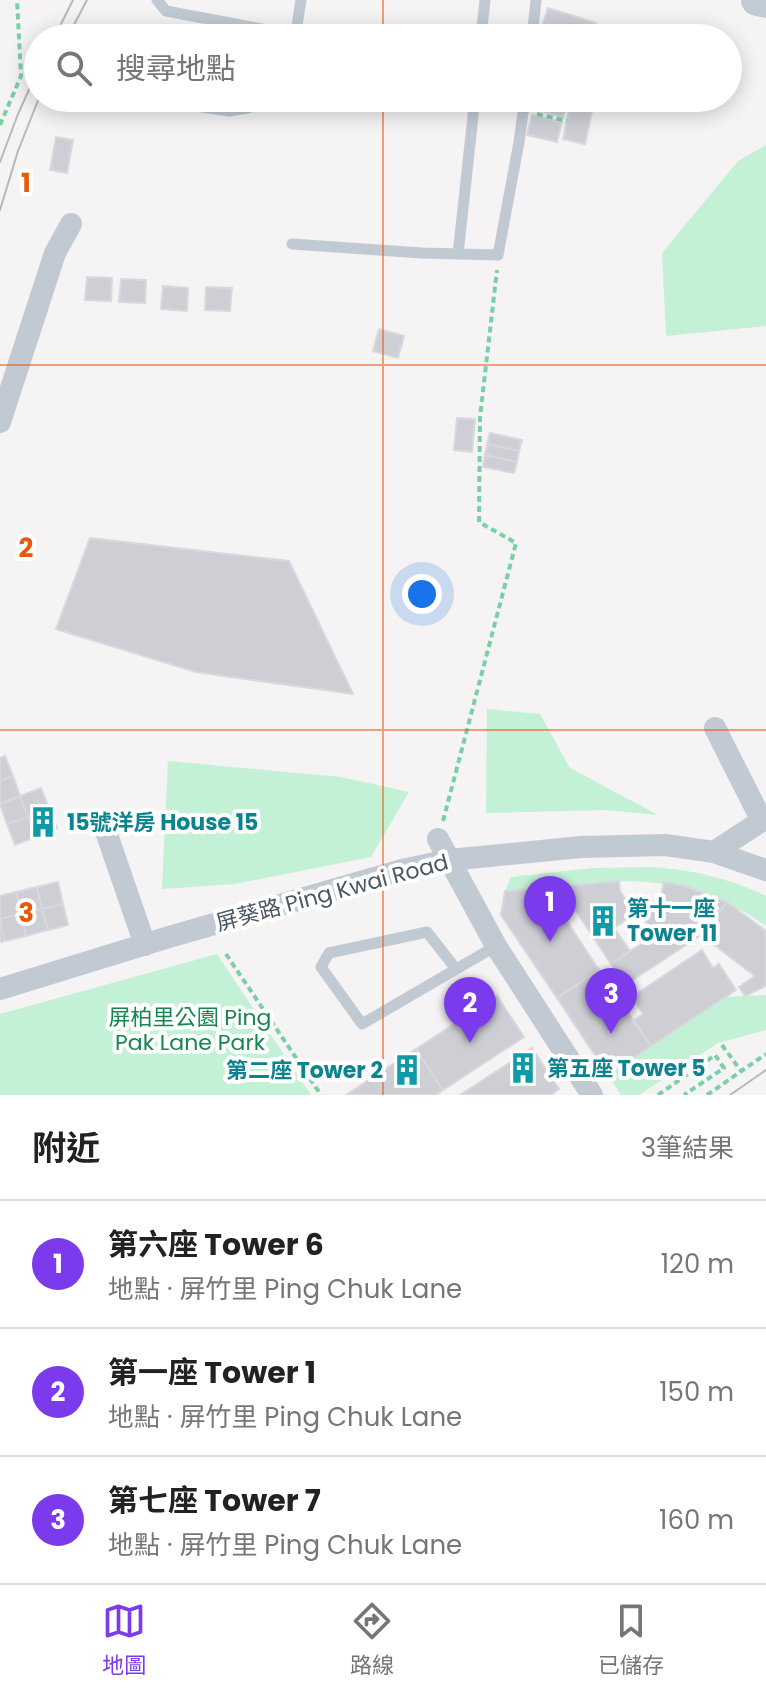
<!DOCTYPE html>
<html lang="zh-TW">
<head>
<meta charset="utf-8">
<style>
  body { margin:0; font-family:Poppins,"Noto Sans TC",sans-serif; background:#f6f6f6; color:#222 }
  .you { position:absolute; left:422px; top:594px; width:28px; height:28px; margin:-20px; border:6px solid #fff; border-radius:50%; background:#1a73e8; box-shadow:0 0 0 12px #1a73e833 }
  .badge { display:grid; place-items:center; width:52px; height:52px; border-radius:50%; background:#7c3aed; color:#fff; font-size:26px; font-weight:700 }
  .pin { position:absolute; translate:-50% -66px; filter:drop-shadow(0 2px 4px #0008) }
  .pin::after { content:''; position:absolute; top:42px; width:28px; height:24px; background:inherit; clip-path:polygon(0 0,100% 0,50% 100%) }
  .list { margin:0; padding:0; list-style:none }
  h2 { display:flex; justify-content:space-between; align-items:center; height:104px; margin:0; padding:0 32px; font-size:34px }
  h2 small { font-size:26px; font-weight:400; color:#767676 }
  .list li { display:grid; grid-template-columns:52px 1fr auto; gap:24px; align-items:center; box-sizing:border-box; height:128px; padding:0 32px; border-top:2px solid #e0e0e0 }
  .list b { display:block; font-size:30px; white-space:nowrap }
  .list p { margin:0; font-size:26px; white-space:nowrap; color:#767676 }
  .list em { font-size:26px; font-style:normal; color:#767676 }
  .icon { flex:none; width:44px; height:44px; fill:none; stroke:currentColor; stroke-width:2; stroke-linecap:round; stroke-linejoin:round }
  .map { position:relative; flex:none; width:766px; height:1095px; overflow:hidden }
  .search { position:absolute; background:#fff; box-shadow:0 4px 20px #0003; left:24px; right:24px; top:24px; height:88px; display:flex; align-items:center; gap:20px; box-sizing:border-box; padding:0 28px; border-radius:44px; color:#767676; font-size:30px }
  .sheet { height:488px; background:#fff }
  nav { display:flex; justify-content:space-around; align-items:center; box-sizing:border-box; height:112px; border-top:2px solid #e0e0e0; background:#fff; font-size:22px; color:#767676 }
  nav a { display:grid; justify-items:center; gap:4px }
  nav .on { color:#7c3aed }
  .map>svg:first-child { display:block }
</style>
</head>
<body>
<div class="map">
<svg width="766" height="1095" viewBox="0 0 766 1095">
  <rect width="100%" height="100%" fill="#f5f3f3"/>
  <!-- green -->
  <path fill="#c3f1d5" d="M766,145V326L666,336L662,253L738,161Z
    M487,709L540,714L570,768L658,815L604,810L486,813Z
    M168,761L341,777L409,792L371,857L235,884L162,889Z
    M651,867C693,870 728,878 766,896V926C677,863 606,882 505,891L511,877L592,868Z
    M217,954L311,1095H0V1014Z
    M766,995V1030L718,1043L639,1095H621L608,1075L726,997Z"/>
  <!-- building -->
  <path fill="#cdcfd5" stroke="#d7d9de" stroke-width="2" d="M548,8L596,23L592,38H538Z
    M532,98H568L563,117L530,108Z
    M570,106L592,111L585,144L563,139Z
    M532,115L562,122L557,142L527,135Z
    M56,137L73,140L67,173L50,170Z
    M87,277L112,278L111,301L85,300Z
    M121,279L146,280L145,303L119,302Z
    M163,286L188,288L187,311L161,309Z
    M206,287L232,288L230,311L205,310Z
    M379,329L404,336L398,358L373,351Z
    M457,418L475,419L472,452L454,450Z
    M490,433L522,440L519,451L487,444Z
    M487,444L519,451L517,462L485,455Z
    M485,455L517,462L514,473L483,467Z
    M90,538L289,561L353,694L196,672L56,629Z
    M5,756L13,776L0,781V758Z
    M13,776L20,796L0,804V781Z
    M41,788L49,808L28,817L20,796Z
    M20,796L28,817L7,824L0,804Z
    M49,808L57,828L36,837L28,817Z
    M28,817L36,837L15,845L7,824Z
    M619,881L620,891L635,914L614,928L630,951L611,964L572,905H566L565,886Z
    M58,882L63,904L42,909L37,887Z
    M664,882L686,886L727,902L701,935L625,985L611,964L655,935L642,916L660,904Z
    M565,886L566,905L557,906L599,970L557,998L501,915L505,891Z
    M37,887L42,909L21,914L16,892Z
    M16,892L21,914L0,919V896Z
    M727,902L766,931V986L745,996L739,987L755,976L701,935Z
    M63,904L68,925L48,930L42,909Z
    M42,909L48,930L26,936L21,914Z
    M21,914L26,936L5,941L0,919Z
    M0,919L5,941L0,942Z
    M702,950L713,968L719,964L736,990L651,1046L633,1021L643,1014L632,997Z
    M599,970L651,1046L608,1075L557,998Z
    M497,996L524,1037L443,1090L416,1049Z
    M532,1048L559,1089L551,1095H460Z
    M416,1049L443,1090L436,1095H346Z"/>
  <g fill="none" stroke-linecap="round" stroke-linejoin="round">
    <!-- path -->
    <path stroke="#7ad0a6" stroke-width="4" stroke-dasharray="6 4" stroke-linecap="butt" d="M537,114L567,121
      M0,125L21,76L17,0
      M443,821L516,543L479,522L480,417L497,270
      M226,954L321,1095
      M722,1045L741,1071
      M658,1095L715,1055L724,1068L684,1095
      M707,1095L766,1054"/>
    <!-- lane -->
    <path stroke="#c1cad2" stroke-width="11" d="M157,0L166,11L267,30
      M295,38L301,0
      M481,38L485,0
      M532,38L536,0
      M143,98L229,111L248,108L268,98
      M292,244L422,253L498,255L519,142L525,98
      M458,254L475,98
      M456,969L427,932L329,953L321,967L362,1024L496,946"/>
    <!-- street -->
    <path stroke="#c1cad2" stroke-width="22" d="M0,422L55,253L71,224
      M715,728L762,821
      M102,820L145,945
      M438,839L496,946L592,1095
      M714,852L766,818
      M0,989L169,937L402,870L449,860L581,847L665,845L714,852L766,870"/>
    <!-- secondary -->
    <path stroke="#c1cbd6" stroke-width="32" d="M757,0L766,2"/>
    <!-- tram -->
    <path stroke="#b5b8bd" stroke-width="2" d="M54,38L73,0
      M67,38L87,0
      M0,162L18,114L38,70
      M0,210L18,151L39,98
      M730,1095L766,1070"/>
  </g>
  <!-- grid -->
  <path fill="none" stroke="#e8590c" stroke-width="2" stroke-opacity="0.55" d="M383,0V38M383,98V1095M0,365H766M0,730H766"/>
  <!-- icons -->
  <defs>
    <symbol id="building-bare" viewBox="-9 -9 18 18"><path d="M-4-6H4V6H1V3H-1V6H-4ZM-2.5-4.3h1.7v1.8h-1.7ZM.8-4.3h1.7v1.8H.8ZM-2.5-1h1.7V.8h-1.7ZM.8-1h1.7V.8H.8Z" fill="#0f9aa8" stroke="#fff" stroke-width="2.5" paint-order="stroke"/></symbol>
  </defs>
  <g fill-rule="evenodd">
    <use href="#building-bare" x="21" y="800" width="44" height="44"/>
    <use href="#building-bare" x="581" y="899" width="44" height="44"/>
    <use href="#building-bare" x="501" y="1046" width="44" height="44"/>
    <use href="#building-bare" x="385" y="1048" width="44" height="44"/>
  </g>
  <g text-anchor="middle" stroke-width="8" stroke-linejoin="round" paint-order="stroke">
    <!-- culture labels -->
    <g font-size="22" font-weight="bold" fill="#0d838f" stroke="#fff" text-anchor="start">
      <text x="67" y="830">15號洋房 House 15</text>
      <text x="627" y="916">第十一座<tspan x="627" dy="25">Tower 11</tspan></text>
      <text x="547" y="1076">第五座 Tower 5</text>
      <text x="383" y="1078" text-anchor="end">第二座 Tower 2</text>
    </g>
    <!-- street labels -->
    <g font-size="22" fill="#4a5661" stroke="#fff">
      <text transform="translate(332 892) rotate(-15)" y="8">屏葵路 Ping Kwai Road</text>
    </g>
    <!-- park labels -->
    <g font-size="22" fill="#17864f" stroke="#fff">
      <text x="190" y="1025">屏柏里公園 Ping<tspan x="190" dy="25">Pak Lane Park</tspan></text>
    </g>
  </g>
  <g font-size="26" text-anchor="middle" font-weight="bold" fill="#e8590c" stroke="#fff" stroke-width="8" stroke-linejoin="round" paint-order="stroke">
    <text x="26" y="192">1</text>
    <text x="26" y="557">2</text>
    <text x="26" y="922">3</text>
  </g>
</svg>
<div class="you"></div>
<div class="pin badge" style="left:550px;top:942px">1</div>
<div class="pin badge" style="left:470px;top:1043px">2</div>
<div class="pin badge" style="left:611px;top:1034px">3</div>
<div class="search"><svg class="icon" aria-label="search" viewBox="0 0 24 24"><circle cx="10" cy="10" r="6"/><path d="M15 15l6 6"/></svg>搜尋地點</div>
</div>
<section class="sheet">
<h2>附近<small>3筆結果</small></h2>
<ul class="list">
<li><span class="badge">1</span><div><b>第六座 Tower 6</b><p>地點 · 屏竹里 Ping Chuk Lane</p></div><em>120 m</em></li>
<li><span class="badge">2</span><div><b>第一座 Tower 1</b><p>地點 · 屏竹里 Ping Chuk Lane</p></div><em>150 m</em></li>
<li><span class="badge">3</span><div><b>第七座 Tower 7</b><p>地點 · 屏竹里 Ping Chuk Lane</p></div><em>160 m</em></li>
</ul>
</section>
<nav>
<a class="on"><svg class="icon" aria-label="map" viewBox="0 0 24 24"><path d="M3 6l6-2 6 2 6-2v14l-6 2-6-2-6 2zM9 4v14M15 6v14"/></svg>地圖</a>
<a><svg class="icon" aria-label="directions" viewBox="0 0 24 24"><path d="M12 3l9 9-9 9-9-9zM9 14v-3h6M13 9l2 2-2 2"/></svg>路線</a>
<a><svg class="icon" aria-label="saved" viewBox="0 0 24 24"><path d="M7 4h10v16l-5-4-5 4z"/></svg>已儲存</a>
</nav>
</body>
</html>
